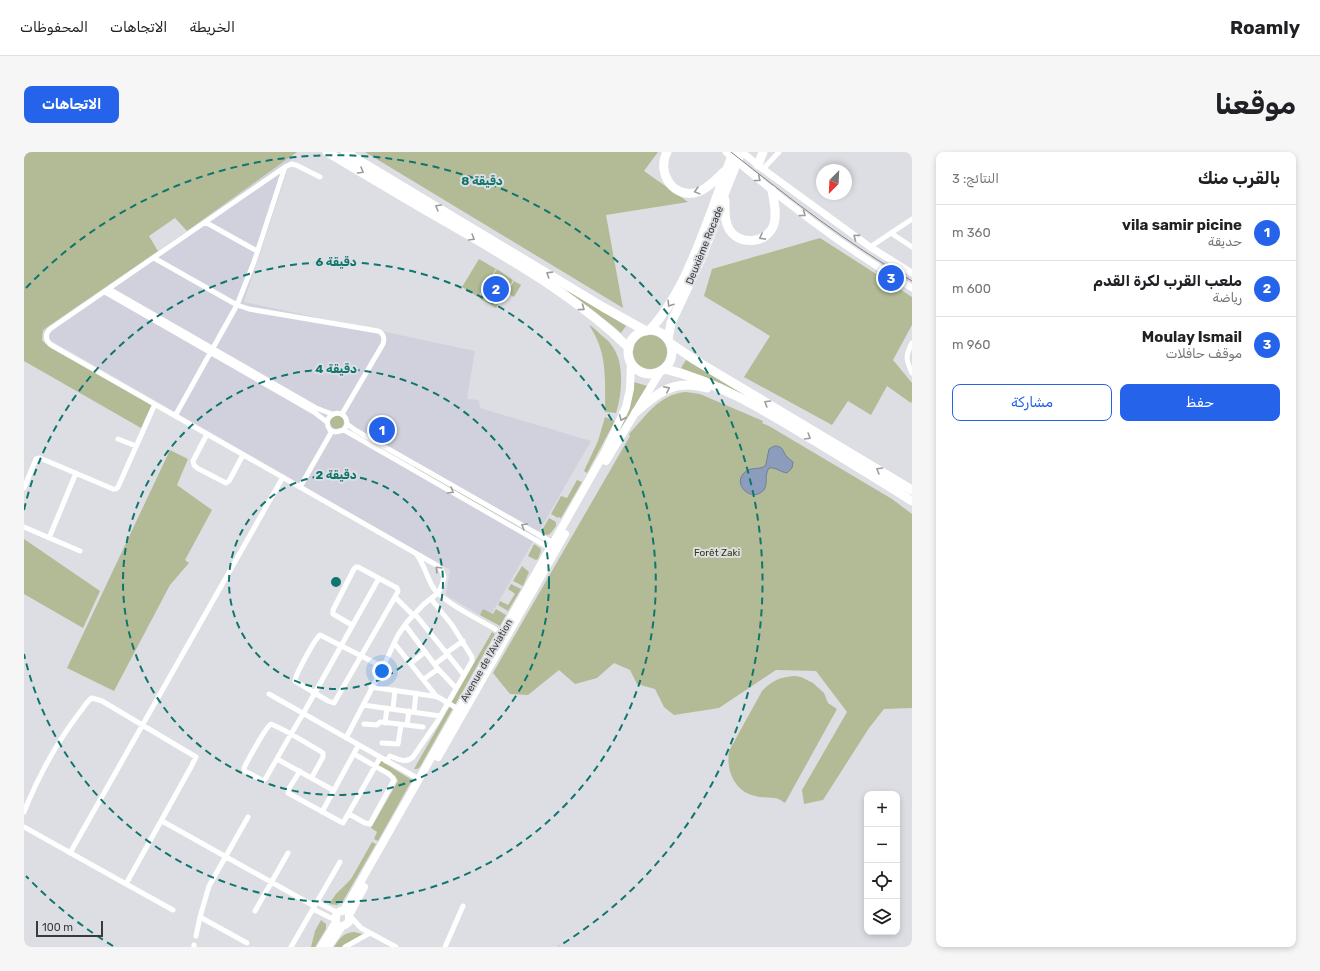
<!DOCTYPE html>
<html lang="ar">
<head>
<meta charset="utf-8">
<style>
  body { margin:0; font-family:Rubik,Vazirmatn,sans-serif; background:#f6f6f6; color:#202124; direction:rtl }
  .controls { position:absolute; right:12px; bottom:12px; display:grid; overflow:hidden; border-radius:8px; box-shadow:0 2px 6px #0003 }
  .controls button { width:36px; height:36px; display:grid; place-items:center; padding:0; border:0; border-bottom:1px solid #e0e0e0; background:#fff; color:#202124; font:20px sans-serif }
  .compass { position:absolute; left:792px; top:12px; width:36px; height:36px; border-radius:50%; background:#fff; box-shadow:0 2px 6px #0003; rotate:204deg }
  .scale { position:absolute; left:12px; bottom:10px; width:67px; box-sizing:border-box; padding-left:4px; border:2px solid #393a3b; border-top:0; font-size:11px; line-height:14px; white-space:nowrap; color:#393a3b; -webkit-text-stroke:3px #dddee3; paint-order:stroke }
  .you { position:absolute; left:358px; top:519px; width:14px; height:14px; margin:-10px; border:3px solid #fff; border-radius:50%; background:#1a73e8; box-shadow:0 0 0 6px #1a73e833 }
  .badge { display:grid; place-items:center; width:26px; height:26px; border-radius:50%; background:#2563eb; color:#fff; font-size:13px; font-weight:700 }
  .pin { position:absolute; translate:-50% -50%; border:2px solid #fff; box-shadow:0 1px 4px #0006 }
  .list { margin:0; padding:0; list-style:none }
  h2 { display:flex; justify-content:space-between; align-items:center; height:52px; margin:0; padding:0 16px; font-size:17px }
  h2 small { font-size:13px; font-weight:400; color:#757577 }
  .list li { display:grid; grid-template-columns:26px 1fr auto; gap:12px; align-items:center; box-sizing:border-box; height:56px; padding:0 16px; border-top:1px solid #e0e0e0 }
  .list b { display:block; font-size:15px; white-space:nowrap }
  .list p { margin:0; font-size:13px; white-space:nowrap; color:#757577 }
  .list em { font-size:13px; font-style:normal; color:#757577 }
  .actions { display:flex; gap:8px; padding:12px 16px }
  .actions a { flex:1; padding:9px 0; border:1px solid #2563eb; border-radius:8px; text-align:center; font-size:14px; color:#2563eb }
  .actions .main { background:#2563eb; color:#fff }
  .icon { flex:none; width:22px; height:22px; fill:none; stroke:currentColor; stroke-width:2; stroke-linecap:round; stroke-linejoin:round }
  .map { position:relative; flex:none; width:888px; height:795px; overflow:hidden; direction:ltr; border-radius:8px }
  header { display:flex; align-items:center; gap:24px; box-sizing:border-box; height:56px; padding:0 20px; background:#fff; border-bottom:1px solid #e0e0e0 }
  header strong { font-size:19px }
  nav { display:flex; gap:22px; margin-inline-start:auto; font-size:14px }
  .intro { display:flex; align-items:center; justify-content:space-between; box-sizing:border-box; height:96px; padding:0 24px }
  h1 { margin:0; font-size:28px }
  .button { padding:10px 18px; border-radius:8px; background:#2563eb; color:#fff; font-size:14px; font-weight:700 }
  main { display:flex; gap:24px; padding:0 24px }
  aside { flex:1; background:#fff; border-radius:8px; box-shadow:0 2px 6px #0003 }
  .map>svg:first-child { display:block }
</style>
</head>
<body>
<header>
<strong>Roamly</strong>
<nav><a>الخريطة</a><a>الاتجاهات</a><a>المحفوظات</a></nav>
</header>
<div class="intro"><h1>موقعنا</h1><a class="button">الاتجاهات</a></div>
<main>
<aside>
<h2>بالقرب منك<small>النتائج: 3</small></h2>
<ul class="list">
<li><span class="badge">1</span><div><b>vila samir picine</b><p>حديقة</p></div><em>360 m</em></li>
<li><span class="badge">2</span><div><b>ملعب القرب لكرة القدم</b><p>رياضة</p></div><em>600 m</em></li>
<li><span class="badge">3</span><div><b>Moulay Ismail</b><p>موقف حافلات</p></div><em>960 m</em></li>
</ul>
<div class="actions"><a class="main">حفظ</a><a>مشاركة</a></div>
</aside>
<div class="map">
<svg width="888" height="795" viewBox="0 0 888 795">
  <rect width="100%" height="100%" fill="#dddee3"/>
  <!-- built -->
  <path fill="#d0d1dd" d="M268,4L220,150L451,199L443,247L455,248L456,256L567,289L464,468L422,443L426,418L24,187L19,178L163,79Z"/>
  <!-- green -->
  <path fill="#b2bb95" d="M0,0H273L163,79L151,66L125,84L134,99L19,178L18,188L25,195L128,252L117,276L0,209Z
    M341,0H634L620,19L664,50L582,63L599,156Z
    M796,86L888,145V173L869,208L888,231V249L887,251L863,234L847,263L824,249L808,273L720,225L746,184L680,144L688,117Z
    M455,107L472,117L454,145L438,135Z
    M473,117L489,128L472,156L455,146Z
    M490,129L497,133L490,145L483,141Z
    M544,138L602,174L597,181L584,170L543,139Z
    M565,173C569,175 573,179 577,183C581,186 585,189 588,194C601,210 598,243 592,261L581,260C581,228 584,201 565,173Z
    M609 200a17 17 0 1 1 34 0a17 17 0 1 1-34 0Z
    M662,208L722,244L657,216Z
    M610,230L623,234L591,287L605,258Z
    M662,240L676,242L739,269L738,271L745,274L868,347L888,362V556L860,557L845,576L799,648L780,652L778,638L823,560L792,519L752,518L695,556L650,563L640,555L631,537L613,532L606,518L590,511L573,526L551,532L535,518L504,543L486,542L469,521L606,284L605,282C622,264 635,242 662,240Z
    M306 270a7 7 0 1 1 14 0a7 7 0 1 1-14 0Z
    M581,265L591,269L563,321L560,319L574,289Z
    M146,298L164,307L153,333L188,358L161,408L165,411L146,433L90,539L43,516Z
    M391,314L512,385L390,315Z
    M553,328L558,330L537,366L535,365L534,366L527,362L537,344L543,346Z
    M525,366L532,370V374L526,382L523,383L517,380Z
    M0,387L76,439L59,476L0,442Z
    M510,392L516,396L517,399L514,407L512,408L504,404Z
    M498,414L505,420L499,434L489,429Z
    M487,432L497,437L484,459L474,453L476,449L484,453L491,442L490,441L484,437Z
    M459,457L469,462L472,457L482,463L476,474L456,463Z
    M468,480L471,482L431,553L427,551Z
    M771,524L777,525L789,531L800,541L804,551L813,557L761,651C758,649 754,646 750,646C743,645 737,646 731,644C710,639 702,618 705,599L738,539C748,528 757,525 771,524Z
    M426,554L429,556L396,615L393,617H390Z
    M357,609L388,628L354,689L350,687L353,680L347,676L374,629L371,624L354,614Z
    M348,690L352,692L319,749L313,753L305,752L312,742L327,727Z
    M297,768L302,772V777L291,795H287L291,779Z
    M330,780L338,782V785L318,795H310C316,786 319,781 330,780Z"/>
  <!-- water -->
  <path fill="#8b9cbd" stroke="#727f96" d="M750,294C760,294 758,299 763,305C765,307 767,308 769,310L768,316L763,321C756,320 752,315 745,316C738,326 749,339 730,343C717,341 710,326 724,318C729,316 734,317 740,315L742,312L745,297Z"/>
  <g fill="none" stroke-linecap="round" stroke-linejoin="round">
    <!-- street -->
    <path stroke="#fff" stroke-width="5" d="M739,17L755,0
      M296,25L272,13L267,12L261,15L26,177C20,183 22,190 29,194L414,414L417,417L420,425L418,433L414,441L400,452L383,470L374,483L359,515L322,586
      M181,70L233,99
      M867,81L888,95
      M846,95L888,67
      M130,106L213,153L225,157L354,179C359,181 361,186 359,192L318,262
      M85,137L292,256L308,262
      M81,140L290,260L303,270
      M888,191C881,204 882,208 888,221
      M151,264L213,153L230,110L261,15
      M323,272L320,278L311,280L306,278C295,262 322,253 323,272L331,278L531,392
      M320,278L529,398
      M183,282L169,309L170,313L173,316L202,331L205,329L219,303
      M94,287L112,294
      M276,335L308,279
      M0,336L12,307L16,306L89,337H92L94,335L131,252
      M0,375L56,399
      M25,386L52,321
      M393,403C401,414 403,426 410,437C422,452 460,470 478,481
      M371,445L389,463
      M391,462L440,523
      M328,473L309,462V458L330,417L332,415H334L373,436L374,439L371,445L310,551L304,549L271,529C271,523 291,487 296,483L359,515
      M381,473L414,517L432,536
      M370,491L413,545
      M422,501L439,489
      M387,511L401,500
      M411,512L423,503
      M400,527L414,517
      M347,535L409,544L414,545L434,557
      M245,542L395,627
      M339,553L416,564
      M369,557L371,538
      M390,560L392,541
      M361,571L363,556
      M340,572L353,573L356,570H358L399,575
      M383,573L385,559
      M358,591L374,592L377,573
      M253,607L309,638
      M362,609L366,604C374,607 381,612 389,605L413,570L448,509V505L428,473L407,447
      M276,619L264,638V641L319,671L356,606
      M288,625L299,605V601L296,599C280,590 264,579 247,572C241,576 224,608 220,616L221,619L238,628H240L242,626C254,605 266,583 279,562L355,426
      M0,660C14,625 33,590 56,560C60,555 63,549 68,546L78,549L172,605L167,615L102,732L0,675
      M298,660L334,594
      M325,662L341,671L346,672L370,628L369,626L365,622L330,602
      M138,669L290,754
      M46,701L259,325
      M102,732L149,758
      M293,750L314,761
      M289,757L311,768
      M231,759L264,701
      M326,764L337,776L372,795
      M172,784L176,765
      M223,791L176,765L185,734L224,665
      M170,795V793
      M267,795L316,710
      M321,795L346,781
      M421,795L439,754"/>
    <!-- secondary -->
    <path stroke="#fff" stroke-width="7" d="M702,0C760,50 822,97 888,136
      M718,0L739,17L846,95L888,121"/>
    <!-- primary -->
    <path stroke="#fff" stroke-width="8" d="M582,309L636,220
      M414,605L541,382
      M297,795L312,770V763L316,759H319L325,750L582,298L602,255L606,237L607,211
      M304,795L318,774L321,773L325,770V763L340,735"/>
    <!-- highway -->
    <path stroke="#fff" stroke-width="9" d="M303,0C346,25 388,51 431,75C492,111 554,146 605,196
      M321,0L579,155L622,179
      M643,0C632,21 650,48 674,40C685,36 693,26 701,19
      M734,13L739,0
      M701,48C701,57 700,67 704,75C713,95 744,92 750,72C753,62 750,49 748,38
      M626,178C657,144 673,97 689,55C695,37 703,19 709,0
      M604 200a22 22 0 1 1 44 0a22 22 0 1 1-44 0Z
      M644,187L647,171L676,109L691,71L701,40L717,0
      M646,191L671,208L888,338
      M641,217C696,230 746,262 794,291C825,310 857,329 888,349
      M612,260C635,239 652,227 683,236"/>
    <!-- tram -->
    <path stroke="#7f8083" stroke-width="1" d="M707,0C765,46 824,92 888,129"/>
  </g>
  <!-- one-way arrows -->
  <defs><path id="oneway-chevron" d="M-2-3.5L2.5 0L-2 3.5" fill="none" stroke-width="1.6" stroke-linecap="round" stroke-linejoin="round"/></defs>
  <g stroke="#9c9c9d">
    <use href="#oneway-chevron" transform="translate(337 19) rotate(30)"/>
    <use href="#oneway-chevron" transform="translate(734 27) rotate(39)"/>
    <use href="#oneway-chevron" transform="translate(673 39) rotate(165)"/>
    <use href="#oneway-chevron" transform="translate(414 55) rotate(-150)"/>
    <use href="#oneway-chevron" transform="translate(779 62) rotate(37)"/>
    <use href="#oneway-chevron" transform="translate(738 85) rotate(152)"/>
    <use href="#oneway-chevron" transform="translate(832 85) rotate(-144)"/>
    <use href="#oneway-chevron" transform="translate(448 86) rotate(31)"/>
    <use href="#oneway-chevron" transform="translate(525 122) rotate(-148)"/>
    <use href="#oneway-chevron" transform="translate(646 152) rotate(123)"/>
    <use href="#oneway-chevron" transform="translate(558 156) rotate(36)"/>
    <use href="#oneway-chevron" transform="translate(643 237) rotate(-26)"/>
    <use href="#oneway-chevron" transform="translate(743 251) rotate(-149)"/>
    <use href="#oneway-chevron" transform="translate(598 266) rotate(113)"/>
    <use href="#oneway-chevron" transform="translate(784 285) rotate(31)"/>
    <use href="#oneway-chevron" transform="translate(855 318) rotate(-149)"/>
    <use href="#oneway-chevron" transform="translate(427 339) rotate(30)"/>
    <use href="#oneway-chevron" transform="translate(500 374) rotate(-150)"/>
    <use href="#oneway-chevron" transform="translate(414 417) rotate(-134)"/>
  </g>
  <!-- distance rings -->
  <g fill="none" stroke="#0f766e" stroke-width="2" stroke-dasharray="7 5">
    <circle cx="312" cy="430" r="107"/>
    <circle cx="312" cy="430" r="213"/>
    <path d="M0 358A320 320 0 1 1 0 502"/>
    <path d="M89 794A427 427 0 0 1 2 724M2 136A427 427 0 1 1 535 794"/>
  </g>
  <g text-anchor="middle" stroke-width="4" stroke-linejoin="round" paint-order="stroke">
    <!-- street labels -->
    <g font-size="10" fill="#393a3b" stroke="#dddee3">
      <text transform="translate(680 93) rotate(-68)" y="4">Deuxième Rocade</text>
      <text transform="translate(462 508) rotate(-60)" y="4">Avenue de l'Aviation</text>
    </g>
    <!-- park labels -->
    <g font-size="10" fill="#343b0d" stroke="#dddee3">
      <text x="693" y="404">Forêt Zaki</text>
    </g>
  </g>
  <circle cx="312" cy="430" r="6" fill="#0f766e" stroke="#dddee3" stroke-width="2"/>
  <g font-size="12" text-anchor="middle" font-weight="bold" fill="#0f766e" stroke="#dddee3" stroke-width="4" stroke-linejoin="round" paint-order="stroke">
    <text x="458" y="33">8 دقيقة</text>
    <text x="312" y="114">6 دقيقة</text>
    <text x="312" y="221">4 دقيقة</text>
    <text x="312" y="327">2 دقيقة</text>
  </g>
</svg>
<div class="controls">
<button>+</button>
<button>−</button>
<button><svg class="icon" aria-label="locate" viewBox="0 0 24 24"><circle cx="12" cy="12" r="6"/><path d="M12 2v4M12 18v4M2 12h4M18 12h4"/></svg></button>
<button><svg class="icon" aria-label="layers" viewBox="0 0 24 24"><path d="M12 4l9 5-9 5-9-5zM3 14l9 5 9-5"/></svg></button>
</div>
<svg class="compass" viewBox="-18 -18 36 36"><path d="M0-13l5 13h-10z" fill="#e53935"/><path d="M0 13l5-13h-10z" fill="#757577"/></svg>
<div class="scale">100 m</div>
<div class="you"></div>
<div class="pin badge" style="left:358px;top:278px">1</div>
<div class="pin badge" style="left:472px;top:137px">2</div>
<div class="pin badge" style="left:867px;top:126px">3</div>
</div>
</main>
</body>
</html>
